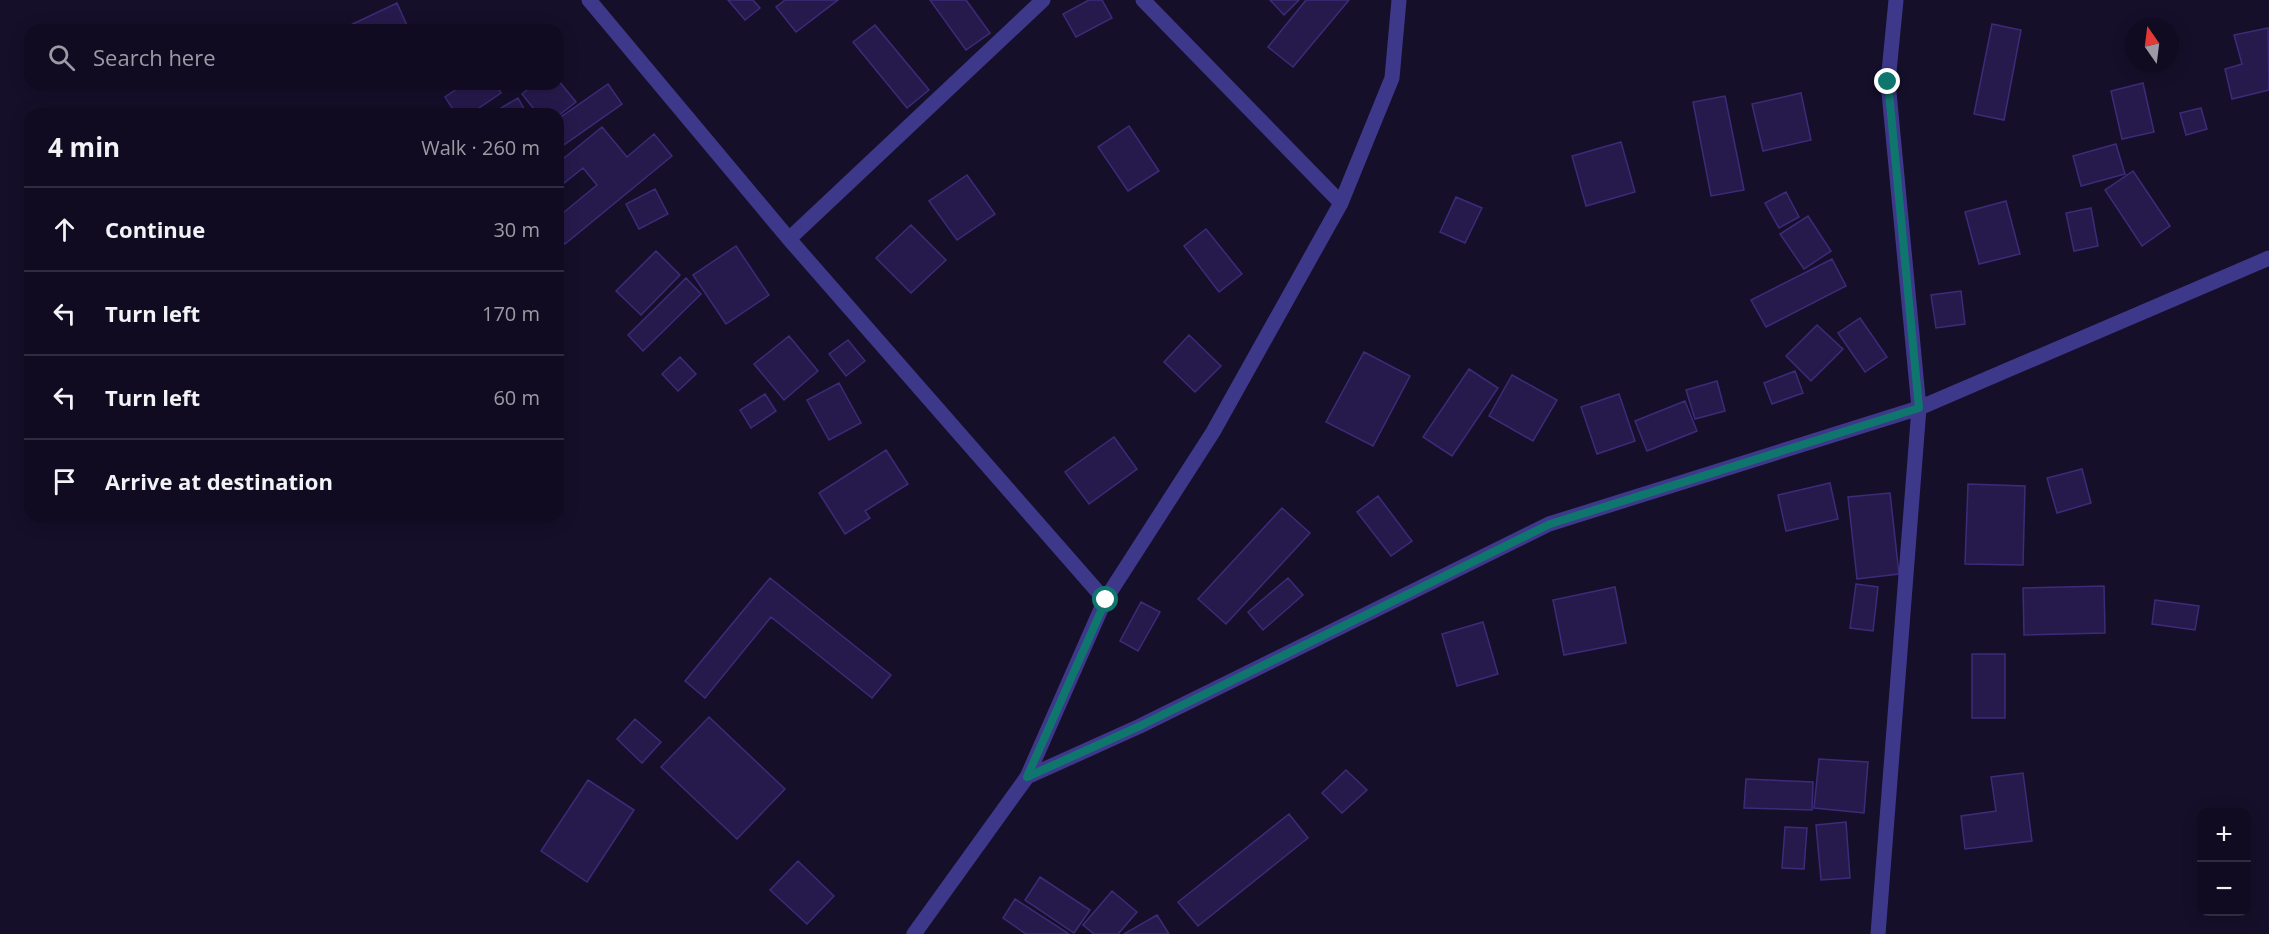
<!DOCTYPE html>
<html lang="en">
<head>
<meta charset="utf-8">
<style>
  body { margin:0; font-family:"Open Sans",sans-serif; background:#1e192d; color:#f1f3f6 }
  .controls { position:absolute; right:18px; bottom:18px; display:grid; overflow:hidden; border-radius:12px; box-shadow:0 3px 15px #0003 }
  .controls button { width:54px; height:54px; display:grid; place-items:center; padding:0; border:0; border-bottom:2px solid #302b3e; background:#100b20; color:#f1f3f6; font:30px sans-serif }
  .compass { position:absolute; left:2125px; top:18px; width:54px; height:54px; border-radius:50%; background:#100b20; box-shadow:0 3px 15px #0003; rotate:346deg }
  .stop { position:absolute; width:18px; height:18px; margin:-14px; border:4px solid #0f766e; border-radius:50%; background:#fff }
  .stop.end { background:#0f766e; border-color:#fff; box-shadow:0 2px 6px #0008 }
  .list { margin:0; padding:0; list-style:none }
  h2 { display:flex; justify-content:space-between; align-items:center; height:78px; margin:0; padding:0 24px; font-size:26px }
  h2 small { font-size:20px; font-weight:400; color:#9c9ba5 }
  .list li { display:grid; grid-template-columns:39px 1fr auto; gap:18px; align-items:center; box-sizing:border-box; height:84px; padding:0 24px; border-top:2px solid #302b3e }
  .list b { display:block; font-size:22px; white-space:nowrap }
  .list em { font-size:20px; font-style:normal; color:#9c9ba5 }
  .icon { flex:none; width:33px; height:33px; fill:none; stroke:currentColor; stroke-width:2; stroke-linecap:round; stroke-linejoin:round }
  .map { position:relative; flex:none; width:2269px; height:934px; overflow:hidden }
  .search { position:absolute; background:#100b20; box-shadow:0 3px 15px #0003; left:24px; top:24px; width:540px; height:66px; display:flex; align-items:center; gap:15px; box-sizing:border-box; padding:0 21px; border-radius:18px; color:#9c9ba5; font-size:22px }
  .panel { position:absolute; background:#100b20; box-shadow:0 3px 15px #0003; left:24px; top:108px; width:540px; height:414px; border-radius:18px }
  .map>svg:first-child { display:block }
</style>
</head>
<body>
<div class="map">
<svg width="2269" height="934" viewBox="0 0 2269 934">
  <rect width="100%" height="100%" fill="#150f2a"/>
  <!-- building -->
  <path fill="#261a4c" stroke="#3d2b79" stroke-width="1.5" d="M728,0H753L760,8L745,20Z
    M785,0H838L796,32L776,7Z
    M930,0H966L990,33L966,50Z
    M1089,0H1102L1112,18L1076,37L1063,14Z
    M1270,0H1299L1284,15Z
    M1306,0H1349L1293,67L1268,47Z
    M397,3L409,30H340Z
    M1992,24L2021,30L2004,120L1974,114Z
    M875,25L929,90L907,108L853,42Z
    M2268,28L2269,90L2232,99L2225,69L2242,64L2234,35Z
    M558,80L576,102L558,116V114H538L522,94L534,84H558Z
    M2143,83L2154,132L2122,139L2111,91Z
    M464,84H496L501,93L470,114H456L445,97Z
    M608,84L622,104L558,149V119Z
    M1801,93L1811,140L1763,151L1752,104Z
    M1725,96L1744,190L1711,196L1693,102Z
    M518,98L527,114H491Z
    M2201,108L2207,129L2186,135L2180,113Z
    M1129,126L1159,171L1128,191L1098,147Z
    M602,127L627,157L654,134L672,156L565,244L558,236V217L597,185L583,168L558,188V163Z
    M1621,142L1635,192L1586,206L1572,156Z
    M2116,144L2125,174L2081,186L2073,156Z
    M2133,171L2170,226L2142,246L2105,190Z
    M967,175L995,214L957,240L929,201Z
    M655,189L668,214L639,229L626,204Z
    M1786,192L1799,217L1779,228L1765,203Z
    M1456,197L1482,208L1465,243L1440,232Z
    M2006,201L2020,254L1979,264L1965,212Z
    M2091,208L2098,246L2074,251L2066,213Z
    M1808,216L1831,251L1804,269L1780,234Z
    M911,225L946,260L911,293L876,258Z
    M1206,229L1242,274L1219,292L1184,246Z
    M736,246L769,295L726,324L693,275Z
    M656,251L680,275L641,315L616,291Z
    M1832,259L1846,286L1766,327L1751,300Z
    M686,278L701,294L643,351L628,335Z
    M1961,291L1965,324L1936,328L1931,295Z
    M1860,318L1887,357L1865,372L1838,333Z
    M1817,325L1843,349L1811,381L1786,356Z
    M1189,335L1221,366L1195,392L1164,362Z
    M789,336L818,371L784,400L754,364Z
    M848,340L865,361L846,376L829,354Z
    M1364,352L1410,376L1373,446L1326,422Z
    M680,357L696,374L678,391L662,374Z
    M1469,369L1498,388L1452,456L1423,437Z
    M1795,371L1803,393L1772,404L1764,383Z
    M1512,375L1557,400L1533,441L1489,416Z
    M1717,381L1725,411L1695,419L1686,390Z
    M839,383L861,423L829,440L807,400Z
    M765,394L776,411L751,428L740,410Z
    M1619,394L1635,441L1597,454L1581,407Z
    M1685,401L1697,431L1647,451L1635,421Z
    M1114,437L1137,469L1089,504L1065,472Z
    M886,450L908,484L865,511L870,518L845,534L819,493Z
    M2082,469L2091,503L2057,513L2047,478Z
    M1830,483L1838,519L1786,531L1778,495Z
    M1968,484L2025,486L2023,565L1965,564Z
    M1890,493L1899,574L1857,579L1848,497Z
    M1378,496L1412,541L1391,556L1357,512Z
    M1282,508L1310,533L1226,624L1198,599Z
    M770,578L891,675L872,698L771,617L705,698L685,681Z
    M1288,578L1303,595L1263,630L1248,612Z
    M1856,584L1878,587L1873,631L1850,628Z
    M2104,586L2105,633L2024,635L2023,588Z
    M1615,587L1626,643L1564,655L1553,600Z
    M2155,600L2199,606L2195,630L2152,624Z
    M1141,602L1160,612L1138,651L1120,641Z
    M1483,622L1498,674L1457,686L1442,634Z
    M1972,654H2005V718H1972Z
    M709,717L785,789L737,839L661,767Z
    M635,719L661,742L642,763L617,739Z
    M1819,759L1868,762L1864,813L1814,808Z
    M1346,770L1367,790L1342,813L1322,793Z
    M2023,773L2032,841L1965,849L1961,816L1996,811L1991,777Z
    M1746,779L1813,782L1812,810L1744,808Z
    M588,780L634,810L587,882L541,851Z
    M1289,814L1308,838L1198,926L1178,902Z
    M1846,822L1850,878L1821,880L1816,825Z
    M1785,827L1807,828L1804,869L1782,868Z
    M798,861L834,896L807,924L770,890Z
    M1040,877L1090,910L1074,933L1025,900Z
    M1112,891L1137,912L1118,934H1094L1083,925Z
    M1015,899L1069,934H1026L1003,918Z
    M1157,915L1169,934H1124Z"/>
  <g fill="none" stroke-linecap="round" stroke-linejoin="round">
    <!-- minor -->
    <path stroke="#3e388b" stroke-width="15" d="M589,0L789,239L1105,600
      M1143,0L1341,203
      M789,239L1043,0
      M1027,777L1105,600L1213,432L1341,203L1392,78L1399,0
      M914,934L1027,777L1140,726L1549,524L1919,408L2269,258
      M1878,934L1919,408L1888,82L1896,0"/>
  </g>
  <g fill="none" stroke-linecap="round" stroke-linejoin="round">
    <!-- route -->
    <path stroke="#0f766e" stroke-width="8" d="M1106,600L1027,777L1140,726L1550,524L1919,408L1888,82"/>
  </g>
</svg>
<div class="controls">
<button>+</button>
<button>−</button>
</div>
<svg class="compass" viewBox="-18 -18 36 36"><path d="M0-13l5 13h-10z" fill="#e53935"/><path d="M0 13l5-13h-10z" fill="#9c9ba5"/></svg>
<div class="stop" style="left:1106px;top:600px"></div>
<div class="stop end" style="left:1888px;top:82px"></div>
<div class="search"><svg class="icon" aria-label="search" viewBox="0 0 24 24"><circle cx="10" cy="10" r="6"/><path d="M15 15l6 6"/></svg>Search here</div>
<section class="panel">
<h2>4 min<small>Walk · 260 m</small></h2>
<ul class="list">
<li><svg class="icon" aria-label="ahead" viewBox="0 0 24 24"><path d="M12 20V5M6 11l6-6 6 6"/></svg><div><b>Continue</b></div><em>30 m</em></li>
<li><svg class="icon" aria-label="left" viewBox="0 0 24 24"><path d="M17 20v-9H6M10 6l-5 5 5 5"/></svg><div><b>Turn left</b></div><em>170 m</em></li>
<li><svg class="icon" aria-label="left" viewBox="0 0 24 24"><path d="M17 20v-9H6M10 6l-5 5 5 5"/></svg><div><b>Turn left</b></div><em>60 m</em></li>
<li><svg class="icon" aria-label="arrive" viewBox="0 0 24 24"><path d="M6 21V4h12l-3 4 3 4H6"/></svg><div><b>Arrive at destination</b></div></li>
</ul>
</section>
</div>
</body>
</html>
